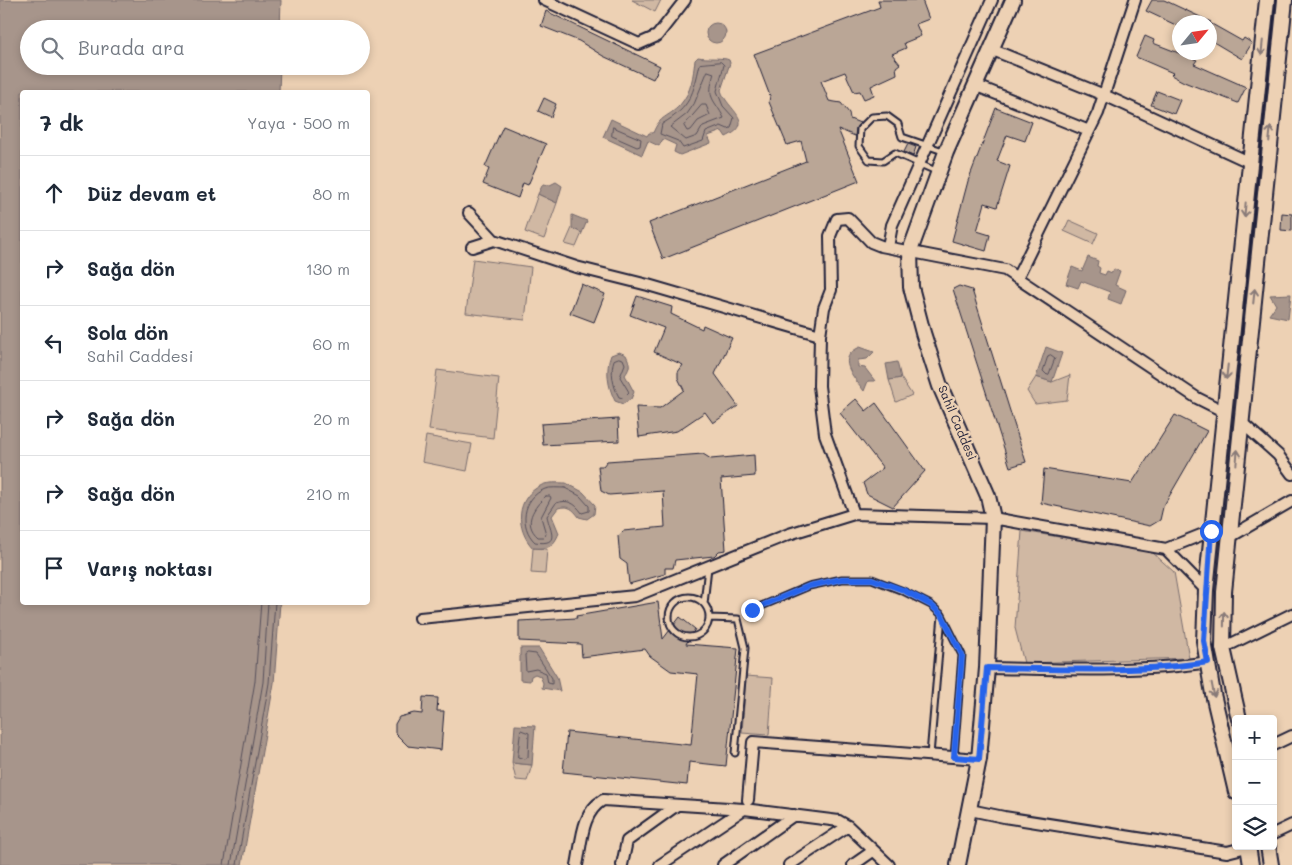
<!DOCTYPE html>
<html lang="tr">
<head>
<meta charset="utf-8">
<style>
  body { margin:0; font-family:Mali,sans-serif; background:#f2f2f3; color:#1f2937 }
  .controls { position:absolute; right:15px; bottom:15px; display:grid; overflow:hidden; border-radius:5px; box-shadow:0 2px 8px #0003 }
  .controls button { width:45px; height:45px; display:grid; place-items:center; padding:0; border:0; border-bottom:1px solid #e0e1e3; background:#fff; color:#1f2937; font:25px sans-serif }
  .compass { position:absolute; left:1172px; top:15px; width:45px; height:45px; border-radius:50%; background:#fff; box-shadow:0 2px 8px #0003; rotate:61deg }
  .stop { position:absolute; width:15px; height:15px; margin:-11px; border:4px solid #2563eb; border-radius:50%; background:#fff }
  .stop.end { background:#2563eb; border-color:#fff; box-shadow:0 1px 5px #0008 }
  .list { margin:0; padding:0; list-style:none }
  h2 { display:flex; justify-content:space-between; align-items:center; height:65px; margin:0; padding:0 20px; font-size:21px }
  h2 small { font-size:16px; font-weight:400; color:#747a83 }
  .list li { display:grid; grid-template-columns:32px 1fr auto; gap:15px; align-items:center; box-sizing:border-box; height:75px; padding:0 20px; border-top:1px solid #e0e1e3 }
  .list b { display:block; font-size:19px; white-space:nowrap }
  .list p { margin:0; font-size:16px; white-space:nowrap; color:#747a83 }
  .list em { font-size:16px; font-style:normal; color:#747a83 }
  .icon { flex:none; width:28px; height:28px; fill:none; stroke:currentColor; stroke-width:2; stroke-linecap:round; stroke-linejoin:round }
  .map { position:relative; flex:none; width:1292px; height:865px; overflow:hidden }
  .search { position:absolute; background:#fff; box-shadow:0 2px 8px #0003; left:20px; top:20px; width:350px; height:55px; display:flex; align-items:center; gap:12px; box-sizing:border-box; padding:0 18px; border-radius:28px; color:#747a83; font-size:19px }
  .panel { position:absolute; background:#fff; box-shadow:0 2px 8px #0003; left:20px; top:90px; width:350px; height:515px; border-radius:5px }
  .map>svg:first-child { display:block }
</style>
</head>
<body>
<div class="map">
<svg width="1292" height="865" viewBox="0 0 1292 865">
  <rect width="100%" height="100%" fill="#edd1b4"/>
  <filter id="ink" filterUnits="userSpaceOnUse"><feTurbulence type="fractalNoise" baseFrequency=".02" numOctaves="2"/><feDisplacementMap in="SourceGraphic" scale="10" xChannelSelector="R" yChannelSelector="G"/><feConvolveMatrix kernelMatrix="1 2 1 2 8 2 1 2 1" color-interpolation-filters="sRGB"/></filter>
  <g filter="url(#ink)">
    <!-- green -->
    <path fill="#d0b8a3" stroke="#796d6f" d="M632,0H661L655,12Z
      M538,194L557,203L544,239L525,232Z
      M1069,220L1098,233L1093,244L1064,231Z
      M572,228L582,233L576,247L565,244Z
      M473,259L531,267L525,320L466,313Z
      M437,370L499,378L493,438L429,430Z
      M1070,375L1067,400L1035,404L1027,391L1036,377L1052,382Z
      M901,378L912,395L896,402L889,380Z
      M426,436L472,444L467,471L422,462Z
      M1022,531L1152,552L1174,572L1189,658L1024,663L1015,628Z
      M533,548L547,549L545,574L531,573Z
      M746,676L773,678L769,735L742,733Z
      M512,763L532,765L527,781L516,780Z"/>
    <!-- water -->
    <path fill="#a7958b" stroke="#72676b" d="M0,0H281L280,29H29V66H280L279,92H22V602L280,603L274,683L242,865H0Z
      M706 33a10 10 0 1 1 20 0a10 10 0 1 1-20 0Z
      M698,57C707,59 724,57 729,60L730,63L721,90C726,109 758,122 726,137L722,131L708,136L711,143L680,155L674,152L676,145L663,139L659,146L648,141L642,155L603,137L611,119L647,136L649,133H653C660,115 668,118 680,105C692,91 693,76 695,60Z
      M556,182L562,186L557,203L538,194L543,184L550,185Z
      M572,215L587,221L582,233L572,228Z
      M1088,257L1098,261L1097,266L1100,268L1099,273L1105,275L1107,271L1112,273L1114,269L1120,271L1115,285L1126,290L1121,304L1108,299L1110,292L1081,281L1078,288L1066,284L1072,267L1082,271Z
      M1291,294L1288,319L1269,315L1276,305L1270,295Z
      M860,347L874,352L867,359L858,360V367L865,368L875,381H868L864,391C853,376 835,358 860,347Z
      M1046,347L1062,353L1052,382L1036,377Z
      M619,352L626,355C630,363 631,367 625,375L634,392L631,399L623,404L615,401C608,387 605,370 611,355Z
      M897,362L901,378L889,380L886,364Z
      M566,483L583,492L595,505L594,514L587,519L579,517C573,509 569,505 558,508L552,516L559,533C553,548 547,549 533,548C515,529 515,497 542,485C548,482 559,483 566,483Z
      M520,648H539L557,677L560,691L542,688L543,683L540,676L535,674L531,676L530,681L520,680Z
      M515,725L535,726L532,765L512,763Z"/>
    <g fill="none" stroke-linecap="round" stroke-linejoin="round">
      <!-- shore -->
      <path stroke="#57505b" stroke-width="1" d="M721,62L724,65L717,91L723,106L734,118L731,128L728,129L721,126L706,132L703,141L683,148L678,141L660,134L662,124C691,107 693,94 700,64Z
        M708,71L714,73C706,100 714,98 724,118L703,126L697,136L686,140L670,127L687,114L694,104Z
        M702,105H706L710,115L698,121L691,130L687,131L684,126Z
        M613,127L641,139L640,146L637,147L612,136Z
        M1051,355L1055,358L1049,374L1047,375L1043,371L1048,356Z
        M619,358L623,359L625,364L620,377L629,392L623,398L619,397C613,387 610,370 614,360Z
        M565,488L580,496L589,506V511L582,513C575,503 568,499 556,503L547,516C550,531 561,546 535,542C519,527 522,498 545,489C550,487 559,488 565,488Z
        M546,496H550L551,498L541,517L546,534L544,537H538C522,523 534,507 546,496Z
        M528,653L536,654L552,678V684L548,683L546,673L536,669L526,671L525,655Z
        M521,730L529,733L528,757L525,759L518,757Z
        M224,865L255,681L261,602
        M231,865L263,682L268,602
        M237,865L269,683L275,602"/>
    </g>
    <!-- building -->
    <path fill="#baa696" stroke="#22223b" d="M878,0H922L929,19L916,24L921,36L904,43L906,48L892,54L900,64L896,67L897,74L871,86L874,95L864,99L860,91L854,92L845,72L821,81L829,101L841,103L849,113L850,119L860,123L856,128L855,136L838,129L859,181L663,259L649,223L806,161L801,141L787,145L769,102L770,96L754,54L880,7Z
      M1152,0H1164L1211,22H1180V27L1146,11Z
      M546,11L660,66L653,79L603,56L579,41L541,26Z
      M1210,23L1242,41L1244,38L1252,43L1242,59L1210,40Z
      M1145,36L1154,40L1153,43L1197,60L1194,64L1246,87L1238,103L1184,82L1171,75L1173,73L1136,57Z
      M1157,91L1180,100L1174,114L1151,105Z
      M544,98L556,104L551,117L538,111Z
      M996,108L1032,122L1025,141L1007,135L997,161L1010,166L997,207L985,203L977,231L990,235L986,251L952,241L968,181Z
      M503,126L546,144L528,185L523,183L518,198L483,184L489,169L485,167Z
      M908,144L916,147L913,156L904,152Z
      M1282,213L1292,214V231L1281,230Z
      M581,284L605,294L594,322L570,313Z
      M959,286L972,290L1026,462L1010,467L953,289Z
      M637,296L672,307L671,314L702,329L703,325L732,338L715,374L738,406L713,423L705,412L677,431L639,437L636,407L660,408L684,390L678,378V372L683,365L654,352L664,328L630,315Z
      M856,399L866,411L876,403L925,471L893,507L867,494L863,483L883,468L840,413Z
      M1175,415L1207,431L1163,507L1160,520L1150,526L1041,503L1044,469L1132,483Z
      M618,419L619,441L543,445L541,424Z
      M703,454L711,459L754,455L755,476L721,479L726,550L719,551L714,556L675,560L673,568H665V574L629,584L627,564L620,559L618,536L623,531L665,527L663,491L609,495L601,491L598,466H603L607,461Z
      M658,602L663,639L680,617L695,629L686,644L738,648L726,766L689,762L687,785L563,772L567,732L691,745L698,674L671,671L650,656L645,649L582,657L581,644L519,641V621L577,618L576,616Z
      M423,697L438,698L437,711H444L441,750L408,746L395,733V724L399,717L414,713L422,714Z"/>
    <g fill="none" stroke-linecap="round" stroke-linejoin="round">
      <defs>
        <path id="lane" d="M938,172L895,153L883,161L869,160L859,146L860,129L872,117L887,116L898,124L902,137L946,152
          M669 617a20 20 0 1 1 40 0a20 20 0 1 1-40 0Z
          M704,604L708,567
          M752,610L809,586L842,579H872L903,591L931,605L942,615L962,655L954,757
          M709,618L738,619L745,648L735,753
          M930,755L942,615"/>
        <path id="street" d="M544,0L639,44L657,36L685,0
          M993,50L1104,95L1249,162
          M977,86L1089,131
          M469,213L494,240
          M472,247L494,240L576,267L648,285L820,335
          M888,247L892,225L992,0
          M1017,278L1098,113L1135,0
          M1241,422L1278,455L1292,474
          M854,514L825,434L819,386L820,335L824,308L831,290L830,236L837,219L848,218L871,242L881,246L1005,270L1197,398L1223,411
          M1230,537L1292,501
          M1166,549L1211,531
          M420,618L635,596L789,534L854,514L993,518L1166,549L1206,590
          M1223,648L1292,614
          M987,668C1057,669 1139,673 1208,662
          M1273,745L1292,736
          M748,800L753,742L979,759
          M970,810L1004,817L1227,852L1251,846
          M1273,834L1292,825
          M577,865C582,842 581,813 603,800L744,809L839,821L848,826L889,865
          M622,865L627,841L677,805
          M660,865L744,809
          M723,865L794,815
          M789,865L848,826
          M853,865L873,851"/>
        <path id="secondary" d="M1239,719L1223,648L1224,592L1285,0
          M1236,792L1213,694L1204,641L1206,590L1267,0
          M1248,846L1251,865
          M1268,846L1271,865
          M958,865L979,759L987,668L993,518L988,496L940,386L923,333L911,287L910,251L946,152L1013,0"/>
      </defs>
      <!-- lane casing -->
      <use href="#lane" stroke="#22223b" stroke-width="9"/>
      <!-- street casing -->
      <use href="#street" stroke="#22223b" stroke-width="14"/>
      <!-- secondary casing -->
      <use href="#secondary" stroke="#22223b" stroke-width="18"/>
      <!-- lane -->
      <use href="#lane" stroke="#edd1b4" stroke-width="5"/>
      <!-- street -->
      <use href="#street" stroke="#edd1b4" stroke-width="10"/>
      <!-- secondary -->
      <use href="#secondary" stroke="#edd1b4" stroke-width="14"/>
    </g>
    <!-- one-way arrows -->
    <defs><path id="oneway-shaft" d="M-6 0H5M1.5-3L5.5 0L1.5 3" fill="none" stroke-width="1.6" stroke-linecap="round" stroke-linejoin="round" transform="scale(1.25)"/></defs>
    <g stroke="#887a78">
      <use href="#oneway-shaft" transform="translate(1262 48) rotate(96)"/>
      <use href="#oneway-shaft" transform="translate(1270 134) rotate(-84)"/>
      <use href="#oneway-shaft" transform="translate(1245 210) rotate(95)"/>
      <use href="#oneway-shaft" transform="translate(1254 296) rotate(-84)"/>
      <use href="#oneway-shaft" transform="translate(1227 372) rotate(96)"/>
      <use href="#oneway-shaft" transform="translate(1237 457) rotate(-85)"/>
      <use href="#oneway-shaft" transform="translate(1224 619) rotate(-89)"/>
      <use href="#oneway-shaft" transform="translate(1213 690) rotate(79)"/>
    </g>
  </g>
  <g fill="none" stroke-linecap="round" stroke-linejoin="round" filter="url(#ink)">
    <!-- route -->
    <path stroke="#2563eb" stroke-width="6" d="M752,610L809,586L842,579H872L903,590L931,605L942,615L962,655L954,757L979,759L987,668C1057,669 1139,673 1208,662L1204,641L1211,531"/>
  </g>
  <g text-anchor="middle" stroke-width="5" stroke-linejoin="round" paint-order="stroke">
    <!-- street labels -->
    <g font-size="12" fill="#22223b" stroke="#edd1b4">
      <text transform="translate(957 423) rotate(67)" y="4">Sahil Caddesi</text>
    </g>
  </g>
</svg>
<div class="controls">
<button>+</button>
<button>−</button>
<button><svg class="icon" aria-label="layers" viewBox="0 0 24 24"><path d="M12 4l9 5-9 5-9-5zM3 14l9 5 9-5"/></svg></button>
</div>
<svg class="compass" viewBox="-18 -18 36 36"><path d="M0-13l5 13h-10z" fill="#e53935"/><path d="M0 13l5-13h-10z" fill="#747a83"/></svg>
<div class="stop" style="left:1211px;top:531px"></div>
<div class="stop end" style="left:752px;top:610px"></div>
<div class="search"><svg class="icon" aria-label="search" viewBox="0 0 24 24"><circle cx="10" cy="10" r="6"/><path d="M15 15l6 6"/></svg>Burada ara</div>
<section class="panel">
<h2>7 dk<small>Yaya · 500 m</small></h2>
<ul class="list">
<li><svg class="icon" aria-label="ahead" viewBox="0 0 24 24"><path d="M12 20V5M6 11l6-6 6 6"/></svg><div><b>Düz devam et</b></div><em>80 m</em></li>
<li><svg class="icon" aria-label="right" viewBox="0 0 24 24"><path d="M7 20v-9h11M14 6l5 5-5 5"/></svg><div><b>Sağa dön</b></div><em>130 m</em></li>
<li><svg class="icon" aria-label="left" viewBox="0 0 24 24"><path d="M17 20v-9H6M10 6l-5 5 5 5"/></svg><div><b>Sola dön</b><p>Sahil Caddesi</p></div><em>60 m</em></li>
<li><svg class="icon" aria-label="right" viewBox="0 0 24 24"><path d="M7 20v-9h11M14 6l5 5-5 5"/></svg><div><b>Sağa dön</b></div><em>20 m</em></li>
<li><svg class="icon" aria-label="right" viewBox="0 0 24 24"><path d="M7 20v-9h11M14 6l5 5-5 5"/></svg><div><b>Sağa dön</b></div><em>210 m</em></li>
<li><svg class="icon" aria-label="arrive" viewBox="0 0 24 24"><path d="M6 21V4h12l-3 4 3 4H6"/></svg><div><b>Varış noktası</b></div></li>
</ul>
</section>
</div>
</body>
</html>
